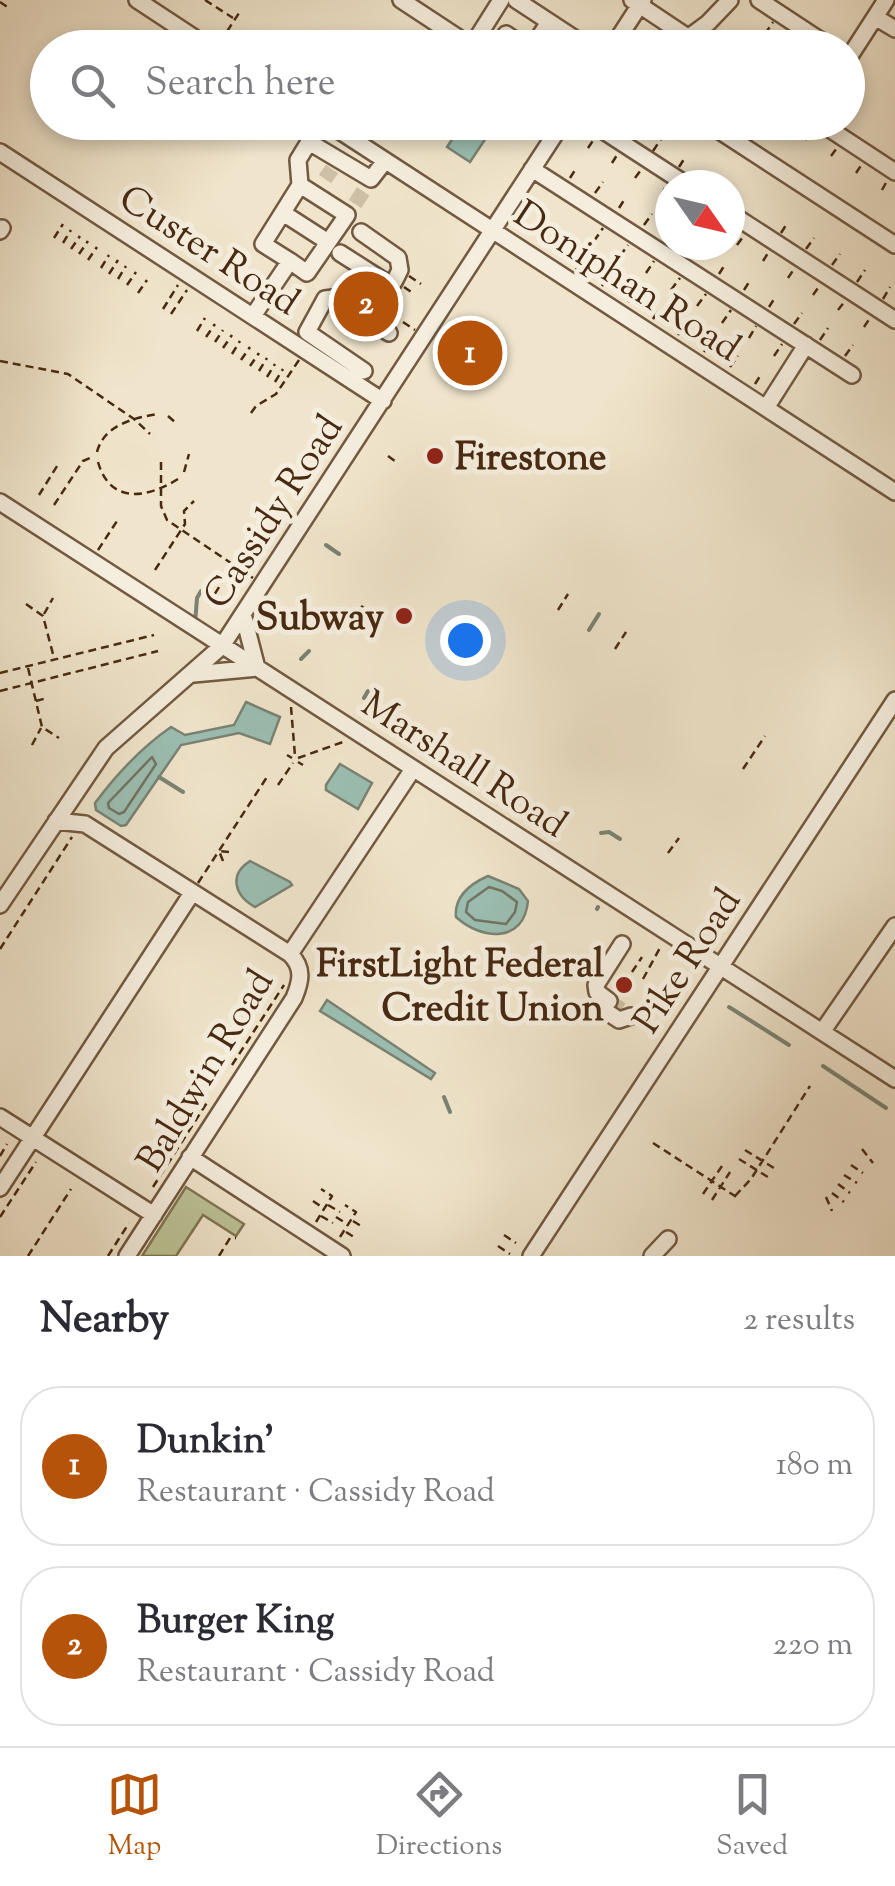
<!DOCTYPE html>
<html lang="en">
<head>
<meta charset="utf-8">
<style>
  body { margin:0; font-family:"Sorts Mill Goudy",serif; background:#f2f2f3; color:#2b2b33 }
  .compass { position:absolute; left:655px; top:170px; width:90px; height:90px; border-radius:50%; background:#fff; box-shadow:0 5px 15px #0003; rotate:124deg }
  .you { position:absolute; left:465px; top:640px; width:35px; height:35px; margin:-25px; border:8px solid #fff; border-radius:50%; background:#1a73e8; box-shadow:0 0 0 15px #1a73e833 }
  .badge { display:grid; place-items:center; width:65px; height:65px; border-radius:50%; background:#b45309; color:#fff; font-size:32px; font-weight:700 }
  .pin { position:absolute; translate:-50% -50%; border:5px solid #fff; box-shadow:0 2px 10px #0006 }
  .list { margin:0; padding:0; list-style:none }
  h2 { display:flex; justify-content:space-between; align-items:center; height:130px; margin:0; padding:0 40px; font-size:42px }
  h2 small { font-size:32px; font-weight:400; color:#7c7c81 }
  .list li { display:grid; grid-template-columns:65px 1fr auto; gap:30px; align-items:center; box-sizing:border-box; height:160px; margin:0 20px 20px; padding:0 20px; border:2px solid #e1e1e2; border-radius:40px }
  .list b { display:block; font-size:38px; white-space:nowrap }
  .list p { margin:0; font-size:32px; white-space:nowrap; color:#7c7c81 }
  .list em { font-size:32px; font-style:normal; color:#7c7c81 }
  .icon { flex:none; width:55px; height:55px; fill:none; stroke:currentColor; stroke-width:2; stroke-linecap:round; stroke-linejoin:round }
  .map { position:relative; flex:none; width:895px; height:1256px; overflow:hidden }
  .search { position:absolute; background:#fff; box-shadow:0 5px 15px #0003; left:30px; right:30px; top:30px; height:110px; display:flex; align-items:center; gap:25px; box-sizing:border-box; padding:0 35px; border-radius:55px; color:#7c7c81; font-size:38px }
  .sheet { height:490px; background:#fff }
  nav { display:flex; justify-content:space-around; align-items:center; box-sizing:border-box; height:140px; border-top:2px solid #e1e1e2; background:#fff; font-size:28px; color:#7c7c81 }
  nav a { display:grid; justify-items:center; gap:5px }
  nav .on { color:#b45309 }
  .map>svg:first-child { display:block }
</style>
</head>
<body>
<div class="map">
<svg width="895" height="1256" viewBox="0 0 895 1256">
  <rect width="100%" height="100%" fill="#f0e5cc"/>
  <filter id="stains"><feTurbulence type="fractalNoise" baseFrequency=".002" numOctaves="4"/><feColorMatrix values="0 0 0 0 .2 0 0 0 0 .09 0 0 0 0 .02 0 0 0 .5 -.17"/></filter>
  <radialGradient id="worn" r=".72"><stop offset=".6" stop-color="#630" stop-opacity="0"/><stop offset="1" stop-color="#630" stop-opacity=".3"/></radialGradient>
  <!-- green -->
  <path fill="#bcc396" stroke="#827654" stroke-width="2.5" d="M186,1187L244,1224L236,1236L203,1215L176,1256H142Z"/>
  <!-- water -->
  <path fill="#9bbfb3" stroke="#7a8373" stroke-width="2.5" d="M463,123H496L470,162L447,147Z
    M246,702L280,717L270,744L239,733L181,745L126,825L121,826L96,810L95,803C116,775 142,747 171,727L185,735L234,725Z
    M340,764L372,783L358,809L326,790V785Z
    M250,861L290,882L292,885L255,907C235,896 228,875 250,861Z
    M488,876L519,889L528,901C524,944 481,940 456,917C454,896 470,884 488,876Z
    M327,1000L435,1073L431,1079L320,1011Z"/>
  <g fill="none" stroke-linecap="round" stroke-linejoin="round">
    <!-- shore -->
    <path stroke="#727462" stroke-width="2.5" d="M152,757L156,764L124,812L119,814L109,808L108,803Z
      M489,887L502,891L517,902L515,912L506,924L475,920L466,912L468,902Z"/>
    <!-- stream -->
    <path stroke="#7a8373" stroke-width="4" d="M326,545L339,554
      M195,624L197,598L201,591
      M589,630L599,614
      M301,659L309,651
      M364,698L368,691
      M386,716L396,723
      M159,777L183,792
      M601,833L609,832L620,839
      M597,909L598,907
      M729,1007L789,1045
      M823,1066L886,1108
      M444,1097L450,1112"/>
    <!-- minor-tunnel -->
    <path stroke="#cec0a7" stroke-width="15" stroke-dasharray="15 8" stroke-linecap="butt" d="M325,179L332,169
      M355,204L366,187
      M609,1001L623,1011"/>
    <defs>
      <path id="minor" d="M137,0L210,48
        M401,0L474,48
        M516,0L577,40
        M632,0L704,48
        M759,0L832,48
        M875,17L895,29
        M506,34L527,48
        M689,37L708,23L730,0
        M472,46L501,0
        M532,48L549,22
        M612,48L643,0
        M848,59L886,0
        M326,122L895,492
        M590,122L687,185
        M706,122L895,245
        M819,122L895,172
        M0,152L383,401
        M532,169L852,375
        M283,213L328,242
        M730,213L895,320
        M0,231L2,228
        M340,253L387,283L394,282L400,270L398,258L361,232
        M290,261L263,244L300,185
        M253,316L290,261L307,273L347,215L300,185L298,160L309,142L371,179L385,161
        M364,371L307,332L325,299L333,298L389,333
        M766,408L806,345
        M0,502L895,1079
        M243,614L257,668
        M194,674L257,668
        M56,821L85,824L290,954C304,968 301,981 294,998L127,1256
        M0,905L106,748L222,646L563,122
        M290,954L413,769
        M602,997L604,1010L619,1020L631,1016
        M609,1001L597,992L596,985L622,944
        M822,1032L895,926
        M0,1117L154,1215
        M190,1157L342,1256
        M0,1188L192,893
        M531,1256L895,700
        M652,1256L668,1239"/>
    </defs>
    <!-- minor casing -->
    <use href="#minor" stroke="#725940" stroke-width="20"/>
    <!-- path -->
    <path stroke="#482a12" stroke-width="2.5" stroke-dasharray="8 5" stroke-linecap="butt" d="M205,0L233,18
      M0,2L9,8
      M765,34L773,22
      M220,42L241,10
      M720,48L728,35
      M780,123V122
      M630,135L637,124
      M805,140L810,132
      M588,148L594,139
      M653,151L661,139
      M831,156L837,148
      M612,163L617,155
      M679,167L686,156
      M856,173L862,164
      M570,178L577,167
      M635,178L641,170
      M703,185L711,172
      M882,190L887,181
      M595,193L603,182
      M661,195L666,186
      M730,200L737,189
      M619,208L626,197
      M644,225L652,214
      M781,233L788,222
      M54,238L63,224
      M594,241L603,228
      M63,243L71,230
      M737,245L743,237
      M71,249L80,236
      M806,249L814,238
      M79,254L88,241
      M620,256L628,245
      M696,258L703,247
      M88,260L97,247
      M763,261L768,253
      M832,265L840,254
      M101,268L109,255
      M576,270L583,259
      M646,273L654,261
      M109,274L118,260
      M719,274L726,263
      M409,276L421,284
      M788,278L794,269
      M118,279L126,266
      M857,282L865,270
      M127,285L136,272
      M602,286L610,274
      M404,287L414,294
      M671,290L680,278
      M744,290L751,279
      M138,293L147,280
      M813,295L820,285
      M883,299L890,287
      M628,302L635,291
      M697,306L706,294
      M769,307L776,296
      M163,309L178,285
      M838,310L845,301
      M171,314L187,290
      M390,314L392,315
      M653,319L660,308
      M403,322L415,330
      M722,323L731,310
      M794,324L802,313
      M447,327L451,341
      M864,327L870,318
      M197,331L205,318
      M441,334L445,349
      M678,335L686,324
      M206,337L215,324
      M749,338L756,326
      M820,340L828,328
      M215,342L223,330
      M223,348L232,335
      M704,352L711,341
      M232,354L240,341
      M774,356L782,344
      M845,356L853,345
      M241,360L250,347
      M0,361L68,374L134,419L150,434
      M250,366L259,353
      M730,367L738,356
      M259,371L267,358
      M267,377L275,364
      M275,382L283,369
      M755,384L762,373
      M251,413L256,406L276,394L299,360
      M168,416L176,423
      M97,452C104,425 133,418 158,414
      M388,456L395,461
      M98,462C110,505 148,498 178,479
      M161,462V506L167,520L253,578
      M184,472L189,454
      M39,495L59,463
      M54,505L83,461L92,457
      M98,550L119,518
      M155,570L185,524L184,511L194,501
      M26,604L43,616L54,658
      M208,605L232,566
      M361,606L379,618
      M558,610L568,594
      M44,614L53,598
      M354,617L370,628
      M615,649L626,632
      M28,668L42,727L59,738
      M0,673L154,635
      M0,691L158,651
      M36,701L47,698
      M291,707L295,756
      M32,745L41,728
      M287,755L292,758
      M298,758L343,742
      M298,762L303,765
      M743,769L765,736
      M278,785L293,763
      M668,853L679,838
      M223,861L219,851L229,852
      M198,883L267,777
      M0,949L72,837
      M632,972L642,957
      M643,979L661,946
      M232,1065L284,985
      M653,1143L738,1198
      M862,1149L873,1163
      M745,1150L777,1170
      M0,1156L7,1144
      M739,1159L771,1179
      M851,1165L863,1173
      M844,1175L857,1183
      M838,1184L850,1193
      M153,1187L208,1101
      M832,1193L844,1202
      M703,1194L722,1166
      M735,1196L751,1179L810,1086
      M826,1197L832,1211
      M712,1200L730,1172
      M313,1201L323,1208
      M328,1205L340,1212
      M321,1216L333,1223
      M0,1217L36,1162
      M336,1217L347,1224
      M353,1221L364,1228
      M316,1222L332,1196L321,1189
      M346,1232L357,1239
      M504,1235L516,1243
      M340,1237L356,1212L345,1205
      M498,1246L510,1254
      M28,1256L71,1189
      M108,1256L129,1223
      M219,1256L230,1238H236"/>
    <!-- minor -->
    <use href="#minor" stroke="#f5eede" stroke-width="15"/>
  </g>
  <!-- markers -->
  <g fill="#8f2418" stroke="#f5eede" stroke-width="4">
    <circle cx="435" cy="456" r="10"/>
    <circle cx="404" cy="616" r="10"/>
    <circle cx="624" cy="985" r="10"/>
  </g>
  <g text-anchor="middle" stroke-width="10" stroke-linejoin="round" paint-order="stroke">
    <!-- street labels -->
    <g font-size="38" fill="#482a12" stroke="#f5eede">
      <text transform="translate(210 249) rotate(33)" y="13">Custer Road</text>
      <text transform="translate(628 280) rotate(33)" y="13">Doniphan Road</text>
      <text transform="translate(272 511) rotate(-57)" y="13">Cassidy Road</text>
      <text transform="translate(465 763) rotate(33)" y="13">Marshall Road</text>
      <text transform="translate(686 960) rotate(-57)" y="13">Pike Road</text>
      <text transform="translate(204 1070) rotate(-59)" y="13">Baldwin Road</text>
    </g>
    <!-- poi labels -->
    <g font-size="38" font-weight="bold" fill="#482a12" stroke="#f5eede" text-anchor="end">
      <text x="455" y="469" text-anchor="start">Firestone</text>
      <text x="384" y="629">Subway</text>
      <text x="604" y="976">FirstLight Federal<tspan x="604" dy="44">Credit Union</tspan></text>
    </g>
  </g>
  <rect width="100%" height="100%" filter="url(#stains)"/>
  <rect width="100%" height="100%" fill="url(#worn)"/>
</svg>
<svg class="compass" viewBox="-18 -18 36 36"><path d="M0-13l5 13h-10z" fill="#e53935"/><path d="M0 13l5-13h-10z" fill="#7c7c81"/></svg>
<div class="you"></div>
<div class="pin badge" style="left:470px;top:353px">1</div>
<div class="pin badge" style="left:366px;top:304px">2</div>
<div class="search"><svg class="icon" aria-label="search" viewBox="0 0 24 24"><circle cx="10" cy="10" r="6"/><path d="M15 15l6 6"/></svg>Search here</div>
</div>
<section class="sheet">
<h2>Nearby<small>2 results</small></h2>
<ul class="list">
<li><span class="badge">1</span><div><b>Dunkin'</b><p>Restaurant · Cassidy Road</p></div><em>180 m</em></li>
<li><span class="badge">2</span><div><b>Burger King</b><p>Restaurant · Cassidy Road</p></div><em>220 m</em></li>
</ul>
</section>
<nav>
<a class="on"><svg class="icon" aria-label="map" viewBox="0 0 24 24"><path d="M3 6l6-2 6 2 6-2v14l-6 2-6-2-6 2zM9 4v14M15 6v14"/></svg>Map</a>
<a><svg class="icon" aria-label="directions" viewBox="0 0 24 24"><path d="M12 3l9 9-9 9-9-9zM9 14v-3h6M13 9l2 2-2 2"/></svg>Directions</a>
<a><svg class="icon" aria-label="saved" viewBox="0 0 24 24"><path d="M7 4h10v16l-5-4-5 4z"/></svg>Saved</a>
</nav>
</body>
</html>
